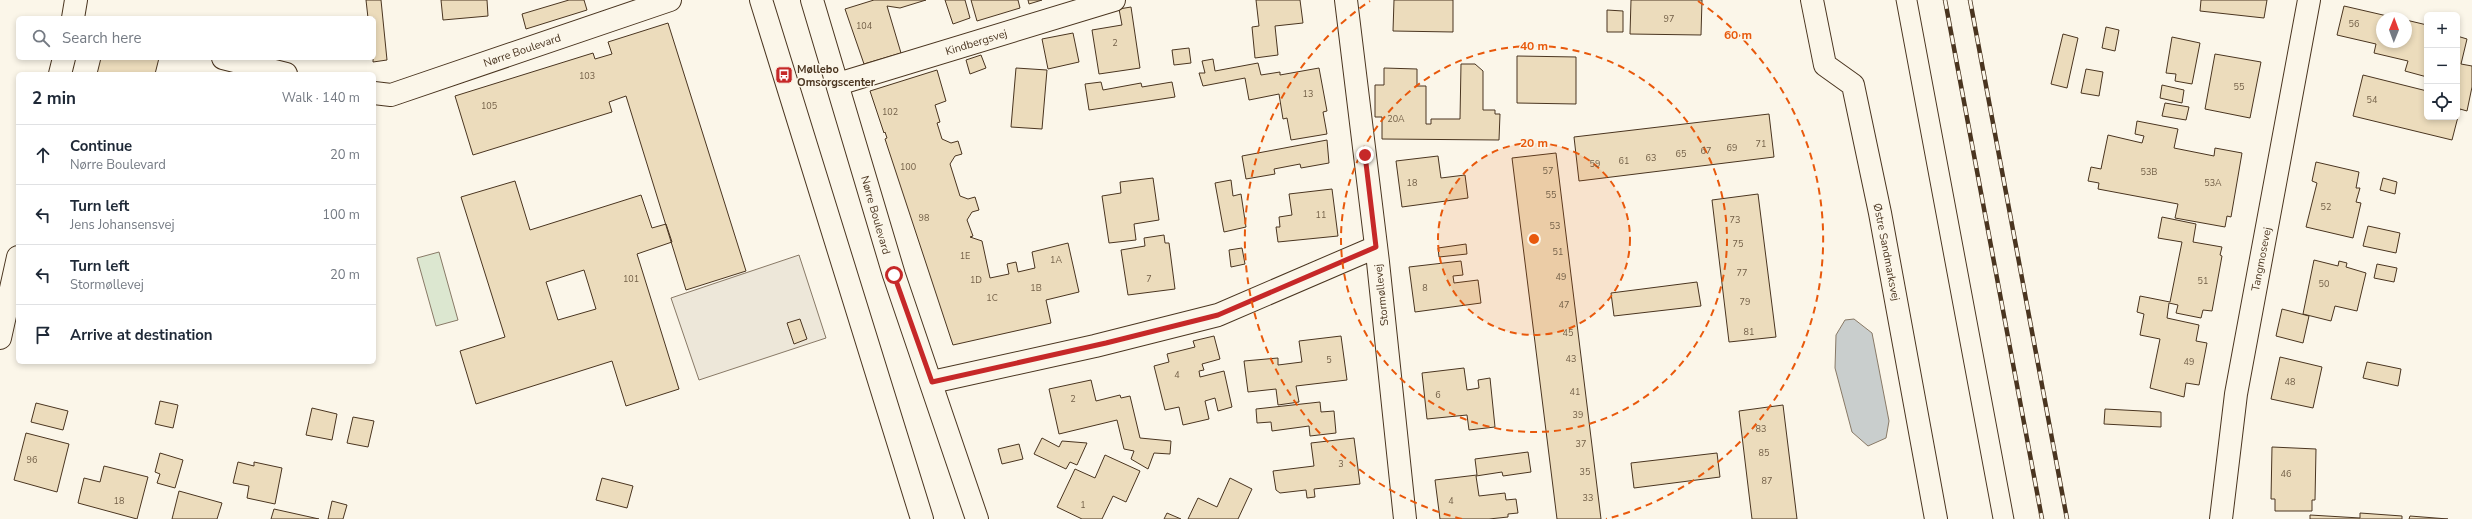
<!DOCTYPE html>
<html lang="en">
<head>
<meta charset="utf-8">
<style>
  body { margin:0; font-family:"Nunito Sans",sans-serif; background:#f2f2f3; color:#1f2937 }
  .controls { position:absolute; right:12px; top:12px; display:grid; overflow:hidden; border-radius:6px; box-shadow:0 2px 6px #0003 }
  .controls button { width:36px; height:36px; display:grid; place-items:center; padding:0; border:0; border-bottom:1px solid #e0e1e3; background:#fff; color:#1f2937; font:20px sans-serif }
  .compass { position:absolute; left:2376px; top:12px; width:36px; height:36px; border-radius:50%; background:#fff; box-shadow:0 2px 6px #0003; rotate:1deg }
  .stop { position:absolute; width:12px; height:12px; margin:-9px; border:3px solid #c62828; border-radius:50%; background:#fff }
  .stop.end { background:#c62828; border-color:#fff; box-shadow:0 1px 4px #0008 }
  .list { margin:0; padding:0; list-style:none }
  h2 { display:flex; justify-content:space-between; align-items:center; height:52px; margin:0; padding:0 16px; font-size:17px }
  h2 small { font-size:13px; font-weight:400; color:#747a83 }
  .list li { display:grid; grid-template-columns:26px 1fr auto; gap:12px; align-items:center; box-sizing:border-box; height:60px; padding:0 16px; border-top:1px solid #e0e1e3 }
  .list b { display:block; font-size:15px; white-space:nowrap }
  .list p { margin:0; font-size:13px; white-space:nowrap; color:#747a83 }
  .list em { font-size:13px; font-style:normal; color:#747a83 }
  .icon { flex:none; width:22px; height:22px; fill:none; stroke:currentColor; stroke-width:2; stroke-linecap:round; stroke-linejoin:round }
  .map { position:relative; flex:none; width:2472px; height:519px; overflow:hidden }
  .search { position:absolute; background:#fff; box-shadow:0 2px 6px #0003; left:16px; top:16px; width:360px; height:44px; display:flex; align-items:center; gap:10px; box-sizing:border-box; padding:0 14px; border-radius:6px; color:#747a83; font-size:15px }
  .panel { position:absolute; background:#fff; box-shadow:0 2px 6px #0003; left:16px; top:72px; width:360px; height:292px; border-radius:6px }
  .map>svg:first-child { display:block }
</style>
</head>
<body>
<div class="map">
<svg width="2472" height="519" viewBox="0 0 2472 519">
  <rect width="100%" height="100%" fill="#fbf6e9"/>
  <!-- green -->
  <path fill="#dce7d0" stroke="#887966" d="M439,252L458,320L436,326L417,258Z"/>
  <!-- parking -->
  <path fill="#ede7d9" stroke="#887966" d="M799,255L826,338L699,380L671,298Z"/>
  <!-- water -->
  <path fill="#c9cecd" stroke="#887966" d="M1854,319L1872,333L1889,421L1886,438L1868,446L1852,432L1835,368L1836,335L1845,320Z"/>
  <!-- building -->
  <path fill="#ecdcbc" stroke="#4a3520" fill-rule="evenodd" d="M366,0H381L387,60L373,62L374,18H368Z
    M441,0H487L488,16L443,20Z
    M569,0H584L587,10L526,29L522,14Z
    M874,0H926L900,8L887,6L901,53L864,64L845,9Z
    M945,0H965L970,18L953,24Z
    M971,0H1018L1020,8L977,21Z
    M1028,0H1042L1029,4Z
    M1256,0H1300L1303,23L1275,26L1278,55L1255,58L1252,27L1259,26Z
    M1394,0H1453V32L1393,31Z
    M1631,0H1702L1701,35L1630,34Z
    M2201,0H2267L2264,18L2200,11Z
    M2344,6L2396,18H2382V42H2406V20L2427,25V77L2405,71L2408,61L2374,53L2376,44L2337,35Z
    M1131,7L1140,68L1099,74L1092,30L1122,25L1119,9Z
    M1607,10L1623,11V32H1607Z
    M668,23L746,271L686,290L626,96L609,102L612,112L473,155L455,96L593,53L595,59L612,54L608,42Z
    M2106,27L2119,30L2115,51L2102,48Z
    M1073,33L1079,62L1048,69L1042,39Z
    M2063,34L2078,38L2067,88L2051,84Z
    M2457,36L2467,39L2461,64L2472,66V87L2467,111L2460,109L2452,140L2353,116L2363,75L2427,91V117H2457Z
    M2172,37L2200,43L2192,84L2175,81L2176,74L2166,73Z
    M1189,48L1191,63L1174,65L1172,50Z
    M2215,54L2261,62L2250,118L2205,109Z
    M981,55L986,68L970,74L966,60Z
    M1517,56L1576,57V104L1517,103Z
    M101,58H159L155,74H97Z
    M1213,59L1215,71L1258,63L1261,75L1280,72V75L1319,68L1327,111L1323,112L1327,134L1291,140L1287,118L1283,119L1279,94L1249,100L1245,78L1203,86L1199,73H1205L1202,61Z
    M1461,64H1475L1483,71V110H1495V114H1500L1499,140L1382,139V117H1375V85H1384V68L1417,69V86H1426V124H1431V119H1460Z
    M1016,68L1047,70L1042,129L1011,127Z
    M2086,69L2103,72L2099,96L2081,93Z
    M937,70L946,101L935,105L940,122L937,123L942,139L951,143L958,141L962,154L955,156L950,164L960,196L968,199L975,197L979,210L972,212L967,220L973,236L970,237L982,241L990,278L1009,274L1007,264L1016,262L1018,272L1035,268L1032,252L1068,243L1079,292L1046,300L1051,323L953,345L885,139L887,138L885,132L884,133L870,91Z
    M1101,82L1103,90L1141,83L1142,87L1172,82L1175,97L1089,110L1085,84Z
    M2162,85L2184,90L2182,103L2160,98Z
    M2165,103L2189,107L2186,120L2162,116Z
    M1769,114L1774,157L1579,181L1574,137Z
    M2137,121L2178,129L2174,148L2214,156L2215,148L2242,153L2231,217L2227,216L2225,227L2175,218L2178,204L2098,189L2099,183L2088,181L2091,167L2101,169L2108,135L2142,143L2144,136L2135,134Z
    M1327,140L1329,163L1301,168L1300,164L1274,169L1275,174L1246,179L1242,156Z
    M1556,153L1601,519H1557L1512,158Z
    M1438,156L1441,178L1465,175L1468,198L1402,207L1396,161Z
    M2316,162L2359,172L2356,188H2360L2356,202L2361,203L2353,238L2306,227L2317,183L2312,181Z
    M1153,178L1159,220L1134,224L1136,240L1109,243L1102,196L1121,193L1120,182Z
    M2383,178L2397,182L2395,194L2380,190Z
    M1231,180L1233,196L1241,194L1246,227L1224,232L1215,183Z
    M515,181L530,230L641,195L652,228L666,224L672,242L637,254L679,389L626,406L612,361L476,404L460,351L505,337L461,197ZM584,270L596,309L558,320L546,282Z
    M1332,189L1338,236L1278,242L1276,227H1280L1279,217L1292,215L1289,194Z
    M1758,194L1776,337L1729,342L1712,200Z
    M2162,217L2196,224L2193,242L2222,247L2220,255L2222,256L2212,311L2203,310L2201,318L2176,313L2178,305L2169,303L2167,318L2199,325L2196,341L2207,343L2199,385L2186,383L2184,397L2150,388L2160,339L2140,335L2144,314L2137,312L2140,296L2170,302L2182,242L2158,238Z
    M2368,226L2400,233L2396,253L2363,246Z
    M1164,235L1165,243H1169L1175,289L1128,295L1121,250L1145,246L1144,238Z
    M1466,244L1467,254L1439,257L1438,248Z
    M1242,248L1245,264L1231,267L1229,250Z
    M2314,260L2338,266L2339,261L2347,263L2346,267L2366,273L2357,311L2335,306L2331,321L2303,314Z
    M1461,261L1463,275L1453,276L1454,283L1478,280L1481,303L1415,312L1409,267Z
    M2377,264L2397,268L2394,282L2374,278Z
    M1697,282L1701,306L1614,316L1611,293Z
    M2282,309L2309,316L2303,343L2276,336Z
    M800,319L807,339L794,344L787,323Z
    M1214,336L1220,359L1202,364L1204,370L1199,371L1200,377L1224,371L1232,407L1218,411L1215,398L1205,401L1209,419L1183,425L1179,407L1165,410L1154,366L1169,362L1167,354L1195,347L1193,341Z
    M1341,336L1347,380L1296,386L1299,402L1278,405L1276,389L1248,392L1244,361L1278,358V365L1302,362L1299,341Z
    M2280,357L2322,367L2313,408L2271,399Z
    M2367,362L2401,369L2398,386L2363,378Z
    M1464,368L1467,390L1479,388L1478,380L1490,378L1495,427L1469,430L1467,415L1427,419L1422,373Z
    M1091,380L1096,401L1120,395L1121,398L1130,396L1140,438L1171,441L1170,454L1154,453L1148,469L1131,459L1134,451L1124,449L1117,420L1059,434L1049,389Z
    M160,401L178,405L173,428L155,424Z
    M1320,402L1321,412L1334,411L1336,433L1310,436L1309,426L1272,431L1271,422L1257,423L1256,409Z
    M36,403L68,411L63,430L31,422Z
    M1783,405L1797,519H1752L1739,411Z
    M312,408L337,414L332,440L306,435Z
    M2105,409L2161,412V427L2104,424Z
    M353,417L374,421L368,447L347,443Z
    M26,433L69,444L57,492L14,480Z
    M1042,438L1059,447L1062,441L1087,443L1077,465L1070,462L1066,469L1034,454Z
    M1354,438L1360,484L1314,489L1315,497L1307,498L1306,490L1280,493L1276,490L1273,471L1314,466L1311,443Z
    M1019,444L1023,459L1002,464L998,449Z
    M2272,447L2316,449L2315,500H2312V511H2275V499H2271Z
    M1528,452L1531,472L1503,476L1502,472L1476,476L1479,496L1505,493L1506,500L1516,499L1518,513L1508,514V517L1489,519H1440L1435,480L1477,475L1475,459Z
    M160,453L183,460L175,488L157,483L160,474L155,472Z
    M1717,453L1720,477L1634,488L1631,463Z
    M1105,455L1140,471L1126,502L1113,496L1102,519H1082L1057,507L1075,469L1095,478Z
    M238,462L254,466V462L282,468L275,504L247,498L249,486L233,483Z
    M104,466L148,477L137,519L78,503L84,478L100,482Z
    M602,478L633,486L627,508L596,500Z
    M1230,478L1252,489L1238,519H1188L1198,498L1217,507Z
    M179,491L222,503L217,519H172Z
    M332,501L347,505L343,519H328Z
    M274,509L319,519H271Z
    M1167,513L1181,519H1164Z
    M2360,513L2402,516V519H2310V515L2360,518Z
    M2410,516L2448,519H2409Z"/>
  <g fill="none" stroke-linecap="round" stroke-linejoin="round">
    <defs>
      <path id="minor" d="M1346,0L1378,262L1405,519
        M1812,0L1825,65L1853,85L1880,213L1936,519
        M73,18L76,0
        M223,58L286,74
        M60,74L64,58
        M838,84L1114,0
        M374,93L391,95L670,0
        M0,338L18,257
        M932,382L1095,346L1218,315L1376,247
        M2221,519L2236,394L2309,0"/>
      <path id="tertiary" d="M761,0L922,519
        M812,0L894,275L977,519"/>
    </defs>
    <!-- minor casing -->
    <use href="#minor" stroke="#4a3520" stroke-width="24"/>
    <!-- tertiary casing -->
    <use href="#tertiary" stroke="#4a3520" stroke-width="24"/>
    <!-- minor -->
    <use href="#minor" stroke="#fbf6e9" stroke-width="22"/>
    <!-- tertiary -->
    <use href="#tertiary" stroke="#fbf6e9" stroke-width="22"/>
    <!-- tram -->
    <path stroke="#4a3520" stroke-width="1" d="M1896,0L1993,519
      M1917,0L2014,519"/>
    <defs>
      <path id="rail" d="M1945,0L2042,519
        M1970,0L2067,519"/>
    </defs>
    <!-- rail casing -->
    <use href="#rail" stroke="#4a3520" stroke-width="4.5"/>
    <!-- rail -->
    <use href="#rail" stroke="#fbf6e9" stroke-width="3" stroke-dasharray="9" stroke-linecap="butt"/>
  </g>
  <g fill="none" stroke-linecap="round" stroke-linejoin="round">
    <!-- route -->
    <path stroke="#c62828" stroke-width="5" d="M894,275L932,382L1106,343L1218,315L1376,247L1365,155"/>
  </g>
  <!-- distance rings -->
  <circle cx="1534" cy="239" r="96" fill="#e8590c" fill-opacity=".12"/>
  <g fill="none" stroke="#e8590c" stroke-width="2" stroke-dasharray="7 5">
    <circle cx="1534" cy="239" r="96"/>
    <circle cx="1534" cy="239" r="193"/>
    <path d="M1462 519A289 289 0 0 1 1370 1M1698 1A289 289 0 0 1 1606 519"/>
  </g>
  <!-- icons -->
  <defs>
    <symbol id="bus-square" viewBox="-11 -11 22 22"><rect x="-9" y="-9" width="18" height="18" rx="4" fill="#c62828" stroke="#fbf6e9"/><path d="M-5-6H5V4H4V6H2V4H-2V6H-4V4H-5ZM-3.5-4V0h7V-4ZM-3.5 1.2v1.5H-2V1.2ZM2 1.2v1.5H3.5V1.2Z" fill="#fff"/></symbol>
  </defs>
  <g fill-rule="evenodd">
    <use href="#bus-square" x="774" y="65" width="20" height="20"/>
  </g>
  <g text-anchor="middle" stroke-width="3" stroke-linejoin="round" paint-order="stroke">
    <!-- number labels -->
    <g font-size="9" fill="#725f47">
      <text x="1669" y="22">97</text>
      <text x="2354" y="27">56</text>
      <text x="864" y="29">104</text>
      <text x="1115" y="46">2</text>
      <text x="587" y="79">103</text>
      <text x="2239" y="90">55</text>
      <text x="1308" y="97">13</text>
      <text x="2372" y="103">54</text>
      <text x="489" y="109">105</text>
      <text x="890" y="115">102</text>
      <text x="1396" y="122">20A</text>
      <text x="1761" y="147">71</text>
      <text x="1732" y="151">69</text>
      <text x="1706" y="154">67</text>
      <text x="1681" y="157">65</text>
      <text x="1651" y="161">63</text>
      <text x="1624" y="164">61</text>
      <text x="1595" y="167">59</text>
      <text x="908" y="170">100</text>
      <text x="1548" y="174">57</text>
      <text x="2149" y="175">53B</text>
      <text x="1412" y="186">18</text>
      <text x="2213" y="186">53A</text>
      <text x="1551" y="198">55</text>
      <text x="2326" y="210">52</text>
      <text x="1321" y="218">11</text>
      <text x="924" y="221">98</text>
      <text x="1735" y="223">73</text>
      <text x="1555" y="229">53</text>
      <text x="1738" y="247">75</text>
      <text x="1558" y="255">51</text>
      <text x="965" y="259">1E</text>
      <text x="1056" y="263">1A</text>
      <text x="1742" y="276">77</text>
      <text x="1561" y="280">49</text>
      <text x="631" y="282">101</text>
      <text x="1149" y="282">7</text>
      <text x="976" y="283">1D</text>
      <text x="2203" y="284">51</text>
      <text x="2324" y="287">50</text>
      <text x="1036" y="291">1B</text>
      <text x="1425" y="291">8</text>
      <text x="992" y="301">1C</text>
      <text x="1745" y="305">79</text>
      <text x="1564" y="308">47</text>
      <text x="1749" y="335">81</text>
      <text x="1568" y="336">45</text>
      <text x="1571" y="362">43</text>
      <text x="1329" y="363">5</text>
      <text x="2189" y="365">49</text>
      <text x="1177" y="378">4</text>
      <text x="2290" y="385">48</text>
      <text x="1575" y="395">41</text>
      <text x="1438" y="398">6</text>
      <text x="1073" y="402">2</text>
      <text x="1578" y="418">39</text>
      <text x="1761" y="432">83</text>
      <text x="1581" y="447">37</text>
      <text x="1764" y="456">85</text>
      <text x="32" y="463">96</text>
      <text x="1341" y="467">3</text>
      <text x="1585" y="475">35</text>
      <text x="2286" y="477">46</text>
      <text x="1767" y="484">87</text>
      <text x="1588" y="501">33</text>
      <text x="119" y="504">18</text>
      <text x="1451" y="504">4</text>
      <text x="1083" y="508">1</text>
    </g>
    <!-- street labels -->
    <g font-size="11" fill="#4a3520" stroke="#fbf6e9">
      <text transform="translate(976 42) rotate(-17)" y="4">Kindbergsvej</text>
      <text transform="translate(522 50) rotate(-19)" y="4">Nørre Boulevard</text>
      <text transform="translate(876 215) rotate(74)" y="4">Nørre Boulevard</text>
      <text transform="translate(1887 252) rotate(79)" y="4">Østre Sandmarksvej</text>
      <text transform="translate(2261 259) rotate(-79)" y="4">Tangmosevej</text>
      <text transform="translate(1381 295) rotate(-96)" y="4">Stormøllevej</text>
    </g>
    <!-- poi labels -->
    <g font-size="11" font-weight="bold" fill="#4a3520" stroke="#fbf6e9" text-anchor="start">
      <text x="797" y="73">Møllebo<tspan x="797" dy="13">Omsorgscenter</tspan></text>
    </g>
  </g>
  <circle cx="1534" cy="239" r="6" fill="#e8590c" stroke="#fbf6e9" stroke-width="2"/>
  <g font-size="12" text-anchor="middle" font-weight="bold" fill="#e8590c" stroke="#fbf6e9" stroke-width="3" stroke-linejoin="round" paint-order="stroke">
    <text x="1738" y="39">60 m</text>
    <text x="1534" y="50">40 m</text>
    <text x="1534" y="147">20 m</text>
  </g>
</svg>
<div class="controls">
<button>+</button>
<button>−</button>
<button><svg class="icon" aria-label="locate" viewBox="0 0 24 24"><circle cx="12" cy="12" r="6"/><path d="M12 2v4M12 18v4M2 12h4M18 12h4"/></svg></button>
</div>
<svg class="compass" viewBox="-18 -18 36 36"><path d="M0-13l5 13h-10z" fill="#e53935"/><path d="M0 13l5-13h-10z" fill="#747a83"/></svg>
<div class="stop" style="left:894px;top:275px"></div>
<div class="stop end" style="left:1365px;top:155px"></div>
<div class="search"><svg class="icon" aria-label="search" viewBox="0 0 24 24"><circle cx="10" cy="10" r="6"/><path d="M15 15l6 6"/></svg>Search here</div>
<section class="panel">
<h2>2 min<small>Walk · 140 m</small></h2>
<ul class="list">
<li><svg class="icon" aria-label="ahead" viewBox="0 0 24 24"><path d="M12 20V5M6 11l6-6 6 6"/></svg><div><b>Continue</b><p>Nørre Boulevard</p></div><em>20 m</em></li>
<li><svg class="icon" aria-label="left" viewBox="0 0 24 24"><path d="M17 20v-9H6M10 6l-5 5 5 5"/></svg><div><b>Turn left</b><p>Jens Johansensvej</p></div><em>100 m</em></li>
<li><svg class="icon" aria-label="left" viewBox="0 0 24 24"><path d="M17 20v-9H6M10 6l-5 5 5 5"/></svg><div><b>Turn left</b><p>Stormøllevej</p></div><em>20 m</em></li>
<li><svg class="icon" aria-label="arrive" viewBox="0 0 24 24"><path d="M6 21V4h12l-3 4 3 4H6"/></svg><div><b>Arrive at destination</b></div></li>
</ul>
</section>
</div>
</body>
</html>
